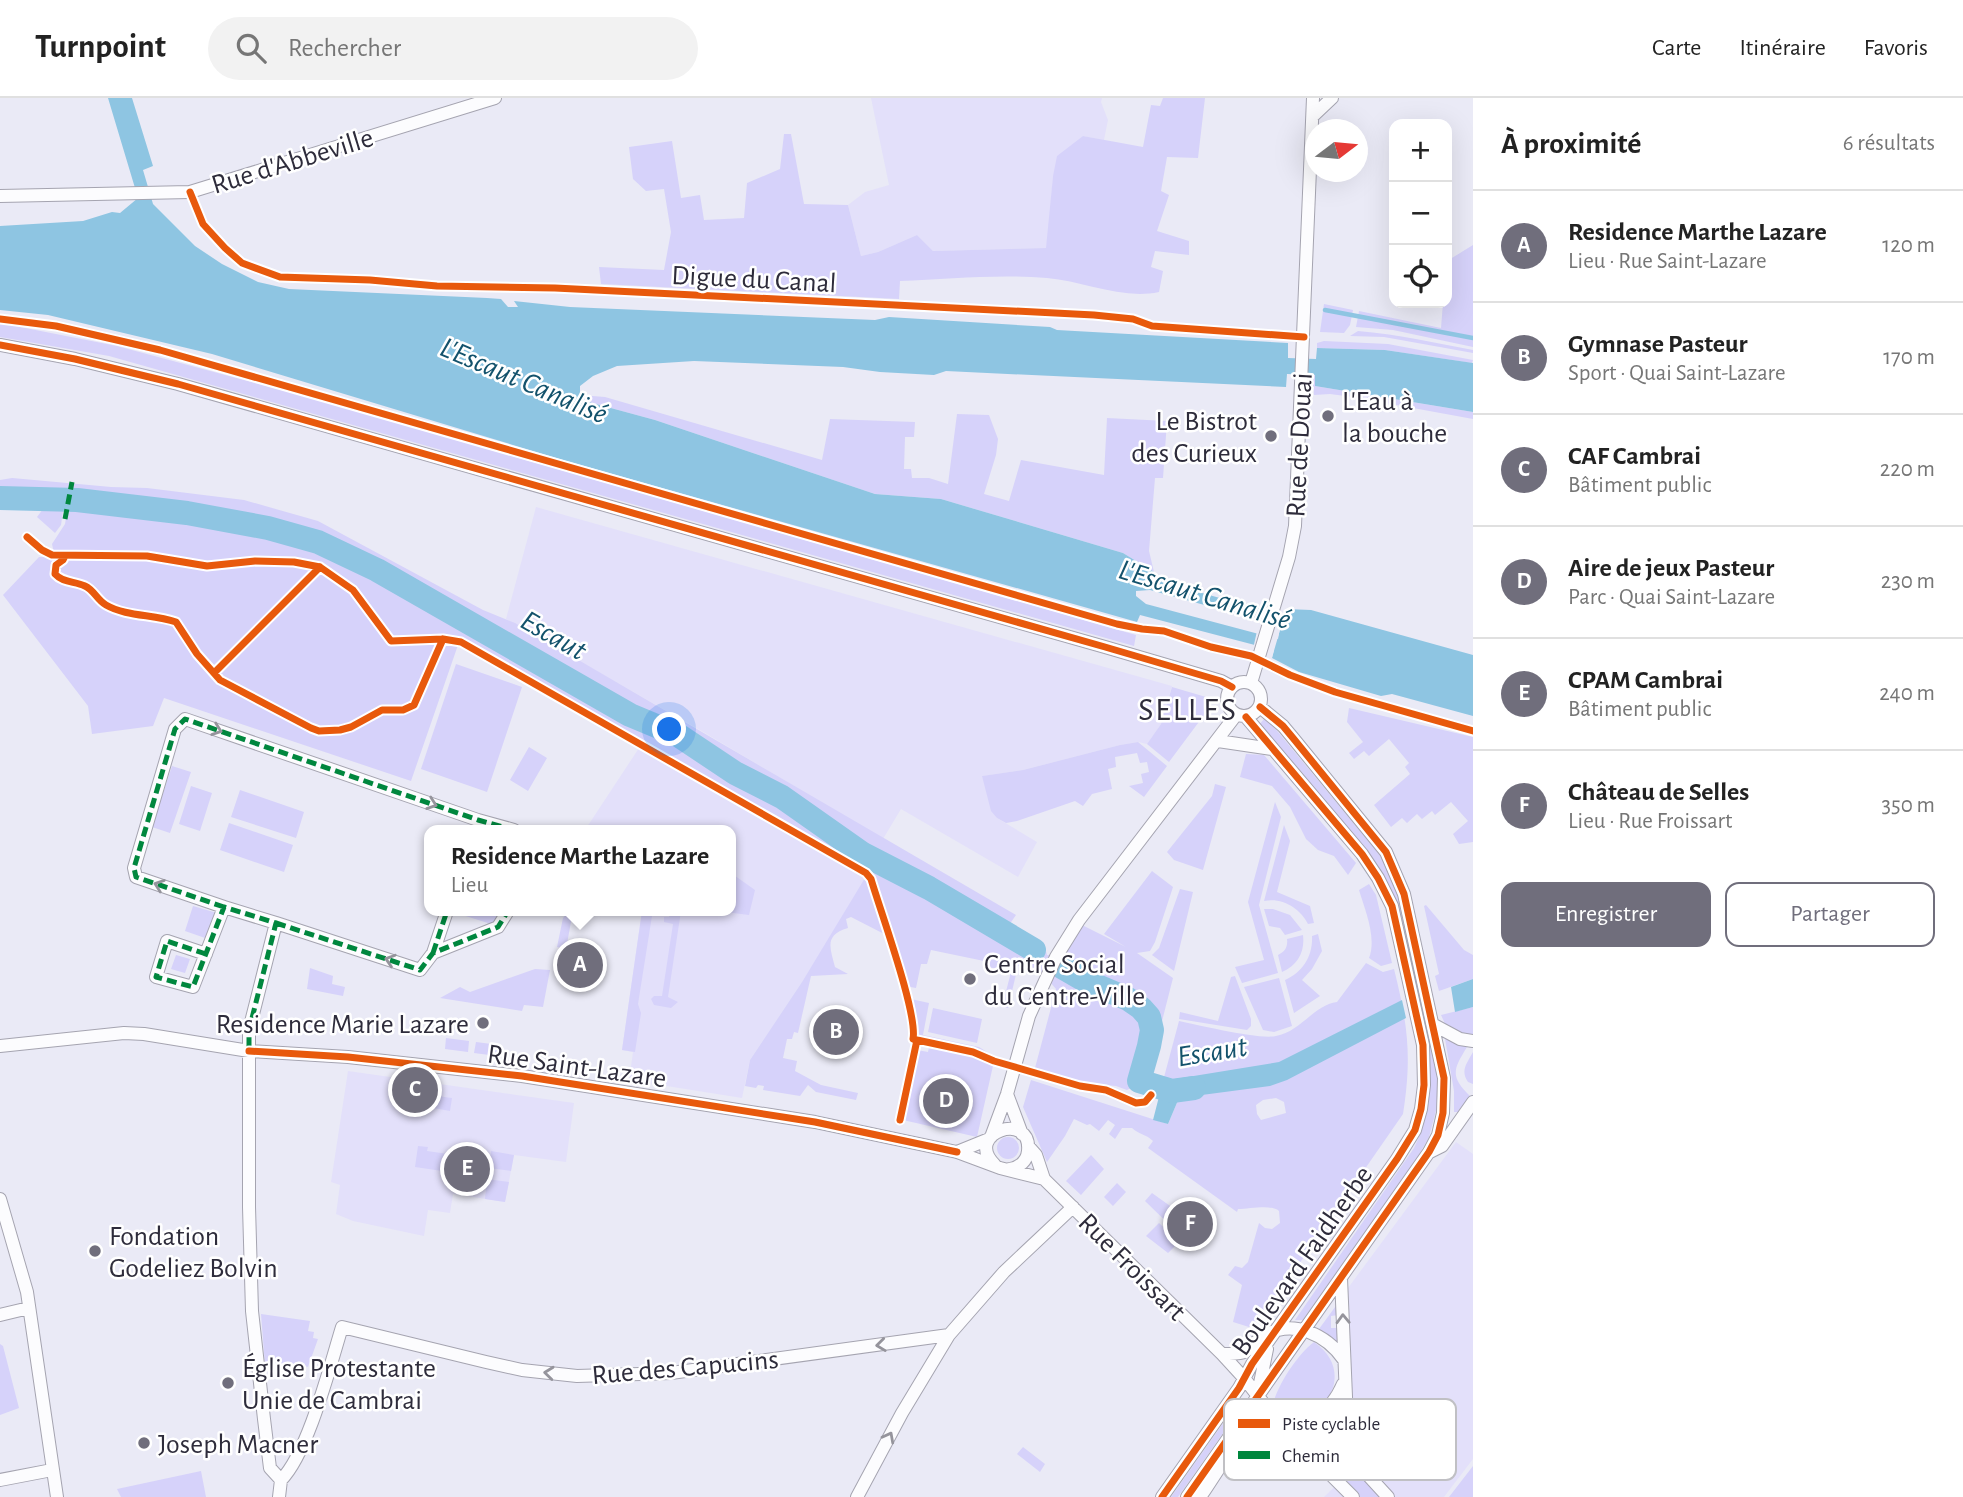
<!DOCTYPE html>
<html lang="fr">
<head>
<meta charset="utf-8">
<style>
  body { margin:0; font-family:"Alegreya Sans",sans-serif; background:#f2f2f2; color:#222 }
  .controls { position:absolute; right:21px; top:21px; display:grid; overflow:hidden; border-radius:14px; box-shadow:0 7px 28px #0002 }
  .controls button { width:63px; height:63px; display:grid; place-items:center; padding:0; border:0; border-bottom:2px solid #e0e0e0; background:#fff; color:#222; font:35px sans-serif }
  .compass { position:absolute; left:1305px; top:21px; width:63px; height:63px; border-radius:50%; background:#fff; box-shadow:0 7px 28px #0002; rotate:74deg }
  .you { position:absolute; left:670px; top:632px; width:24px; height:24px; margin:-18px; border:5px solid #fff; border-radius:50%; background:#1a73e8; box-shadow:0 0 0 10px #1a73e833 }
  .badge { display:grid; place-items:center; width:46px; height:46px; border-radius:50%; background:#706e7c; color:#fff; font-size:23px; font-weight:700 }
  .pin { position:absolute; translate:-50% -50%; border:4px solid #fff; box-shadow:0 2px 7px #0006 }
  .popup { position:absolute; left:424px; top:727px; width:312px; height:91px; box-sizing:border-box; display:grid; place-content:center; border-radius:14px; background:#fff; filter:drop-shadow(0 2px 5px #0005); font-size:23px; white-space:nowrap; color:#767676 }
  .popup b { font-size:26px; color:#222 }
  .popup::after { content:''; position:absolute; left:50%; top:100%; margin-left:-14px; border:14px solid transparent; border-top-color:#fff }
  .list { margin:0; padding:0; list-style:none }
  h2 { display:flex; justify-content:space-between; align-items:center; height:91px; margin:0; padding:0 28px; font-size:30px }
  h2 small { font-size:23px; font-weight:400; color:#767676 }
  .list li { display:grid; grid-template-columns:46px 1fr auto; gap:21px; align-items:center; box-sizing:border-box; height:112px; padding:0 28px; border-top:2px solid #e0e0e0 }
  .list b { display:block; font-size:26px; white-space:nowrap }
  .list p { margin:0; font-size:23px; white-space:nowrap; color:#767676 }
  .list em { font-size:23px; font-style:normal; color:#767676 }
  .actions { display:flex; gap:14px; padding:21px 28px }
  .actions a { flex:1; padding:16px 0; border:2px solid #706e7c; border-radius:14px; text-align:center; font-size:24px; color:#706e7c }
  .actions .main { background:#706e7c; color:#fff }
  .icon { flex:none; width:38px; height:38px; fill:none; stroke:currentColor; stroke-width:2; stroke-linecap:round; stroke-linejoin:round }
  .map { position:relative; flex:none; width:1473px; height:1399px; overflow:hidden }
  header { display:flex; align-items:center; gap:42px; box-sizing:border-box; height:98px; padding:0 35px; background:#fff; border-bottom:2px solid #e0e0e0 }
  header strong { font-size:33px }
  nav { display:flex; gap:38px; margin-inline-start:auto; font-size:24px }
  .search { width:490px; height:63px; background:#f2f2f2; display:flex; align-items:center; gap:18px; box-sizing:border-box; padding:0 24px; border-radius:38px; color:#767676; font-size:26px }
  main { display:flex }
  aside { flex:1; background:#fff }
  .map>svg:first-child { display:block }
</style>
</head>
<body>
<header>
<strong>Turnpoint</strong>
<div class="search"><svg class="icon" aria-label="search" viewBox="0 0 24 24"><circle cx="10" cy="10" r="6"/><path d="M15 15l6 6"/></svg>Rechercher</div>
<nav><a>Carte</a><a>Itinéraire</a><a>Favoris</a></nav>
</header>
<main>
<div class="map">
<svg width="1473" height="1399" viewBox="0 0 1473 1399">
  <rect width="100%" height="100%" fill="#eaeaf6"/>
  <!-- built -->
  <path fill="#e3e0fa" d="M871,0H1102L1101,4L1108,22L1104,42L1083,38L1053,78L1047,150L933,153L917,137L878,154L861,158L848,107L865,94L889,87Z
    M536,409L1172,588L1161,626L1147,646L1138,644L1120,647L1023,672L982,678L997,720L1037,744L1018,779L901,711L883,741L705,635L506,521Z
    M639,650L866,781L802,884L750,962L742,1000L629,982L633,954L622,952L642,813H730V732H585Z
    M348,973L574,1005L566,1064L514,1057L505,1104L453,1096L450,1115L428,1112L424,1138L353,1123L336,1116L340,1087L331,1084Z
    M1456,1044L1473,1056V1361L1444,1399H1324L1361,1363L1354,1347L1348,1190Z"/>
  <!-- green -->
  <path fill="#d6d2fa" fill-rule="evenodd" d="M1163,0H1205L1198,60L1167,59L1161,93L1169,97L1157,133L1189,143V157L1155,153L1151,169L1163,173L1159,194C1122,202 1084,183 1047,180C998,176 948,181 900,183L899,201L601,186L599,169L664,172L671,134L664,91L646,93L633,81L629,49L672,43L681,100L700,97L704,122L744,120L747,85L780,71L784,36H791L804,106L848,107L861,158L878,154L917,137L933,153L1046,150L1053,78L1057,58L1083,38L1143,49L1151,7L1160,8Z
    M1473,147V249L1393,232L1356,229L1359,213L1441,230L1443,205H1447V163Z
    M1324,206L1353,212L1350,227L1344,235L1320,234Z
    M0,225L117,248L285,293L1136,537L1134,548L109,258L0,239Z
    M1358,233C1397,236 1435,245 1473,252V255L1384,239L1350,238Z
    M1324,243L1388,246L1473,262L1472,265L1385,252L1317,250V245Z
    M1310,277H1316L1315,288L1473,314V321L1353,299L1330,296L1314,297V289H1309Z
    M580,297L605,299L822,362L830,321L915,324L914,339H905L904,371H911L912,380H929L948,386L957,316L989,317L998,341L996,357L984,396L1009,403L1021,362L1104,377L1107,320L1167,323L1163,380H1155L1149,453L1154,474L1123,455L941,401L875,396L655,322L585,303Z
    M12,380L111,389L147,390L244,402L318,423L483,512L515,525L1016,817L1009,827L1044,845L1047,857L1062,858L1080,826L1126,849L1104,836L1152,773L1173,789L1155,844L1150,853L1137,855L1173,880L1147,982L1127,992L1116,988L1085,985L1035,970L1056,891L1038,870L1018,868L1008,910L1002,909L1011,874L984,868V863L931,852L927,866H921L916,890L905,888L890,839L851,819L846,821L848,830C824,837 830,850 835,869L848,876L811,878L798,935L794,934L792,941H787L783,960L797,963L795,973L821,987L858,995L856,1002L816,994L808,987L800,998L763,992L764,988L758,987L756,990L745,988L750,962L802,884L865,780L458,547L411,683L164,600L153,628L92,636L88,608L3,497L39,459H49L54,455L52,446L65,426L67,415L63,413L61,427L55,435L37,419L43,411H0V382Z
    M456,566L522,589L487,694L421,671Z
    M1172,589L1206,599L1210,609L1169,664L1147,646L1161,626Z
    M1349,610L1473,639V744L1459,746L1453,736L1468,723L1451,704L1435,717L1432,713L1422,721L1417,716L1407,725L1402,720L1391,729L1374,707L1410,676L1405,669L1409,665L1389,641L1369,658L1364,653L1354,661L1349,655L1363,644L1347,624Z
    M1264,621L1269,623L1384,762L1397,794L1437,973V1009L1429,1039L1416,1062L1303,1222H1295L1414,1050C1426,1026 1430,1001 1430,974L1398,813L1259,627Z
    M1138,644L1167,668L1144,699L1129,688L1143,685L1141,676L1149,674L1147,664L1140,665L1137,655L1115,659L1116,669L1108,671L1112,691L1092,696L1083,708L1075,703L1017,723L1006,725L997,720L991,713L982,678L1023,672L1120,647Z
    M529,649L547,660L528,693L510,682Z
    M1246,656L1264,657L1356,765L1348,777L1334,758L1318,752L1306,741L1290,709L1272,688L1240,679Z
    M172,668L191,674L170,735L152,729Z
    M1215,686L1226,689L1203,772L1174,762L1167,754L1212,698Z
    M191,688L212,695L200,733L179,726Z
    M240,692L304,714L296,740L231,719Z
    M1275,704L1281,719L1259,807L1278,875L1242,885L1235,869L1264,862L1248,804Z
    M229,725L293,747L284,774L220,752Z
    M1284,727L1290,743L1277,794L1310,808L1314,825L1308,826C1300,810 1282,799 1264,803Z
    M731,775L755,792L749,817L717,813H730Z
    M1369,786L1376,797L1392,865L1381,868L1369,860C1377,840 1365,812 1359,792Z
    M1180,791L1193,794L1174,873L1152,857L1159,850Z
    M1426,807L1464,852L1473,857V881L1439,893L1435,878L1439,876L1424,808Z
    M193,808L217,815L208,841L185,833Z
    M1273,811L1290,817L1302,832L1285,837L1280,830L1269,828L1264,811Z
    M457,813H505L498,823L491,826L456,815Z
    M569,813H573L566,851L557,849L563,820Z
    M642,813H651L652,818L638,906L641,915L635,954L622,952Z
    M670,813H681L668,899L678,904L671,910L654,907L651,901L654,898H662L673,826L664,824V819H669Z
    M1318,836L1322,853L1312,871L1302,882L1320,898L1294,915L1285,882C1303,874 1313,858 1312,838Z
    M1303,837C1305,854 1298,867 1282,874L1278,857C1285,854 1288,849 1287,841Z
    M176,857L190,861L185,875L171,871Z
    M1366,865L1383,874L1394,871C1408,927 1412,959 1403,1016L1265,1215L1249,1229L1233,1224L1242,1187L1228,1177L1235,1168L1242,1170L1248,1164L1259,1125L1265,1130L1272,1131L1280,1125L1279,1113C1271,1106 1250,1111 1238,1111L1237,1114L1148,1050L1153,1043C1146,1036 1138,1036 1132,1030H1122L1115,1041L1109,1036L1115,1027L1108,1022L1099,1033L1090,1026L1087,1027L1074,1021L1065,1038L1047,1064L1023,1009L1031,982L1168,1026L1179,1000L1163,983L1179,923C1198,927 1261,942 1276,938C1300,934 1314,907 1337,904ZM1276,1000L1284,1004L1286,1015L1261,1022L1257,1016L1256,1007L1263,1002Z
    M310,870L333,878L332,886L345,889L343,898L307,891Z
    M535,871L550,872L543,909L524,907L522,913L440,900L460,889L470,894Z
    M1235,878L1251,921V928L1247,932L1179,921L1180,914L1218,923L1231,879Z
    M1279,880L1292,928L1274,934L1263,932L1244,889Z
    M908,896L911,897V901L929,905L923,937L979,949L995,959L977,1039L903,1022L917,952L928,954L930,944L917,940L918,933Z
    M1473,909V938L1466,939L1446,928L1441,917Z
    M933,910L982,921L977,945L928,934Z
    M446,940L469,943L468,954L445,951Z
    M1445,941L1467,949C1453,972 1450,978 1470,998L1458,1014H1454V993Z
    M476,944L499,947L497,958L474,955Z
    M1473,954V986L1468,984C1460,973 1467,965 1473,954Z
    M424,998L436,1002L437,998L452,1000L450,1013L422,1008Z
    M997 1050a11 11 0 1 1 22 0a11 11 0 1 1-22 0Z
    M418,1048L428,1049L427,1053L448,1056L449,1053H452L449,1074L415,1069Z
    M491,1053L514,1057L511,1073L489,1070Z
    M1091,1057L1104,1071L1081,1097L1066,1083Z
    M487,1081L509,1084L505,1104L485,1101Z
    M1117,1085L1126,1094L1113,1108L1104,1099Z
    M1152,1095L1194,1125L1183,1140L1145,1103Z
    M1159,1125L1179,1144L1168,1155L1146,1138Z
    M1338,1205L1339,1217L1331,1218V1230H1339L1340,1245H1338L1319,1231Z
    M261,1216L310,1223L308,1233L314,1234L313,1240L318,1241L308,1269L300,1267L298,1271L278,1265L265,1267Z
    M1314,1244C1367,1280 1305,1347 1273,1307C1277,1287 1298,1256 1314,1244Z
    M0,1246L3,1248L19,1310L0,1317Z
    M1241,1300L1245,1304L1178,1399H1171Z
    M1339,1304L1344,1355L1351,1367L1382,1399H1360L1291,1330Z
    M1023,1349L1045,1366L1040,1374L1017,1356Z
    M1473,1368V1399H1449Z
    M201,1373L206,1399H121L117,1391Z"/>
  <!-- water -->
  <path fill="#8ec5e2" fill-rule="evenodd" d="M108,0H132L153,68L143,72L153,106L195,148L222,166L258,184L289,191L487,200L501,201L508,209H518L514,203L570,209L875,222L889,219L1050,229L1057,232L1288,245V260L1316,261L1317,250L1385,252L1473,265V314L1315,288V277L1287,276L1286,289L946,273L934,277L880,274L843,269L694,263L617,268L593,278L580,288V297L585,303L655,322L875,396L941,401L1123,455L1154,474L1152,481L1252,509L1284,515L1286,511L1311,512L1473,557V618L1392,596L1381,598L1299,574L1272,560L1274,552L1140,517L1137,524L563,362L212,256L48,217L0,212V128L83,123L112,114L120,115L138,100ZM1150,492L1248,519L1280,530L1278,541L1146,506L1136,498V493Z
    M1473,881V909L1455,914L1451,889Z
    M1402,902L1406,920L1287,982L1270,988L1179,1000L1168,1026L1153,1022L1163,983L1279,964Z"/>
  <!-- pier -->
  <path fill="#eaeaf6" d="M1265,508L1282,511L1287,508L1271,563L1269,560L1270,555L1253,551L1257,533L1275,538L1277,532L1260,526Z"/>
  <g fill="none" stroke-linecap="round" stroke-linejoin="round">
    <!-- stream -->
    <path stroke="#8ec5e2" stroke-width="4.5" d="M1325,212L1473,240"/>
    <!-- river -->
    <path stroke="#8ec5e2" stroke-width="24" d="M0,400L77,402L187,415L268,430L318,444L377,472L630,617L678,637L735,675L782,699L863,756L929,790L1034,852
      M1062,869L1088,884L1128,901L1141,910L1149,919L1152,932L1149,948L1139,983L1172,993L1194,990"/>
    <defs>
      <path id="street" d="M1313,18L1332,0
        M0,98L190,94L495,0
        M0,247L75,261L178,286L1105,549L1221,583L1232,589
        M1227 601a17 17 0 1 1 34 0a17 17 0 1 1-34 0Z
        M1251,585L1289,459L1295,428L1313,0
        M1218,643L1272,651
        M224,809L136,779L134,770L175,631L185,621L478,722L514,732
        M276,825L420,872L433,855L498,829L508,813
        M433,855L447,813
        M206,856L167,843L156,879L193,889L224,809L276,825L249,932V1109L252,1213L264,1321L270,1370L281,1382
        M1434,927L1460,941L1473,943
        M0,948L124,935L144,936L249,953L348,959L522,978L815,1024L957,1054L1000,1070L1044,1081L1222,1256L1244,1280L1278,1324L1353,1399
        M1007,996L1022,1036
        M991,1039L1007,996L1029,918L1056,859L1079,822L1236,617
        M1028,1048L1036,1057L1044,1081
        M957,1054L989,1041
        M1430,1054L1442,1048L1473,1004
        M995,1067C962,1035 1032,1012 1028,1053C1027,1063 1020,1069 1010,1071
        M0,1101L27,1194L57,1399
        M1341,1180L1348,1346L1354,1362L1388,1399
        M0,1217L29,1210
        M1222,1256C1255,1256 1242,1252 1264,1238C1293,1220 1327,1237 1344,1262
        M1258,1295L1267,1251
        M0,1382L52,1372
        M281,1382C308,1355 330,1268 342,1229L486,1264L522,1272L577,1278L671,1275L949,1237
        M279,1399L281,1382
        M857,1399L902,1315L949,1237L1004,1174L1073,1109
        M1162,1399L1239,1290L1252,1266L1397,1061L1415,1032L1421,1011L1424,987L1423,947L1392,808L1378,780L1362,756L1246,619
        M1187,1399L1429,1054L1438,1037L1443,1015L1444,980L1404,796L1386,754L1293,640L1283,628L1260,609
        M1200,1399C1213,1381 1235,1342 1252,1329C1260,1324 1270,1324 1279,1324C1312,1323 1329,1318 1343,1286"/>
    </defs>
    <!-- street casing -->
    <use href="#street" stroke="#a5a4b0" stroke-width="14"/>
    <!-- street -->
    <use href="#street" stroke="#fcfcfe" stroke-width="12"/>
    <!-- quiet -->
    <path stroke="#00873e" stroke-width="5" stroke-dasharray="10 5" stroke-linecap="butt" d="M65,421L72,384
      M224,809L136,779L134,770L175,631L185,621L478,722L514,732
      M276,825L420,872L433,855L498,829L508,813
      M433,855L447,813
      M206,856L167,843L156,879L193,889L224,809L276,825L249,932V953"/>
    <defs>
      <path id="cycleway" d="M190,94L203,126L225,150L242,165L280,179L370,182L437,188L555,190L1094,217L1133,221L1152,228L1304,239
        M0,221L56,228L160,252L1117,526L1142,531L1164,533L1211,549L1251,558L1290,577L1335,594L1473,633
        M0,247L75,261L178,286L1105,549L1221,583L1232,589
        M27,439L42,452L52,457L147,458L207,468L255,463L294,464L320,469L353,492L391,543L443,541L461,544L866,775L871,781C880,812 918,916 913,941L917,942L900,1022
        M65,458L63,462L56,467L55,476C63,485 75,483 85,488C94,492 97,502 106,507C127,519 153,516 176,524L197,556L220,582L311,630L319,633L340,632L351,629L382,612H403L414,607L443,541
        M214,575L320,469
        M917,942L973,954L994,963L1080,988L1106,992L1136,1005L1145,1004L1151,997
        M249,953L348,959L522,978L815,1024L957,1054
        M1162,1399L1239,1290L1252,1266L1397,1061L1415,1032L1421,1011L1424,987L1423,947L1392,808L1378,780L1362,756L1246,619
        M1187,1399L1429,1054L1438,1037L1443,1015L1444,980L1404,796L1386,754L1293,640L1283,628L1260,609"/>
    </defs>
    <!-- cycleway casing -->
    <use href="#cycleway" stroke="#fff" stroke-width="11"/>
    <!-- cycleway -->
    <use href="#cycleway" stroke="#e8590c" stroke-width="7"/>
  </g>
  <!-- one-way arrows -->
  <defs><path id="oneway-chevron" d="M-2-3.5L2.5 0L-2 3.5" fill="none" stroke-width="1.6" stroke-linecap="round" stroke-linejoin="round" transform="scale(1.75)"/></defs>
  <g stroke="#95949c">
    <use href="#oneway-chevron" transform="translate(217 632) rotate(19)"/>
    <use href="#oneway-chevron" transform="translate(432 706) rotate(19)"/>
    <use href="#oneway-chevron" transform="translate(159 787) rotate(-161)"/>
    <use href="#oneway-chevron" transform="translate(390 862) rotate(-162)"/>
    <use href="#oneway-chevron" transform="translate(1343 1221) rotate(-92)"/>
    <use href="#oneway-chevron" transform="translate(881 1247) rotate(173)"/>
    <use href="#oneway-chevron" transform="translate(549 1275) rotate(-174)"/>
    <use href="#oneway-chevron" transform="translate(889 1339) rotate(-62)"/>
  </g>
  <!-- markers -->
  <g fill="#706e7c" stroke="#fff" stroke-width="2.5">
    <circle cx="1328" cy="318" r="7"/>
    <circle cx="1271" cy="338" r="7"/>
    <circle cx="970" cy="881" r="7"/>
    <circle cx="483" cy="925" r="7"/>
    <circle cx="95" cy="1153" r="7"/>
    <circle cx="228" cy="1285" r="7"/>
    <circle cx="144" cy="1345" r="7"/>
  </g>
  <g text-anchor="middle" stroke-width="5" stroke-linejoin="round" paint-order="stroke">
    <!-- street labels -->
    <g font-size="28" fill="#2e2c3b" stroke="#fff">
      <text transform="translate(292 62) rotate(-17)" y="10">Rue d'Abbeville</text>
      <text transform="translate(754 180) rotate(3)" y="10">Digue du Canal</text>
      <text transform="translate(1298 347) rotate(-87)" y="10">Rue de Douai</text>
      <text transform="translate(577 967) rotate(8)" y="10">Rue Saint-Lazare</text>
      <text transform="translate(1301 1162) rotate(-55)" y="10">Boulevard Faidherbe</text>
      <text transform="translate(1133 1168) rotate(45)" y="10">Rue Froissart</text>
      <text transform="translate(685 1268) rotate(-5)" y="10">Rue des Capucins</text>
    </g>
    <!-- poi labels -->
    <g font-size="28" fill="#2e2c3b" stroke="#fff" text-anchor="start">
      <text x="1342" y="312">L'Eau à<tspan x="1342" dy="32">la bouche</tspan></text>
      <text x="1257" y="332" text-anchor="end">Le Bistrot<tspan x="1257" dy="32">des Curieux</tspan></text>
      <text x="984" y="875">Centre Social<tspan x="984" dy="32">du Centre-Ville</tspan></text>
      <text x="469" y="935" text-anchor="end">Residence Marie Lazare</text>
      <text x="109" y="1147">Fondation<tspan x="109" dy="32">Godeliez Bolvin</tspan></text>
      <text x="242" y="1279">Église Protestante<tspan x="242" dy="32">Unie de Cambrai</tspan></text>
      <text x="158" y="1355">Joseph Macner</text>
    </g>
    <!-- water labels -->
    <g font-size="30" font-style="italic" fill="#13526c" stroke="#fff">
      <text transform="translate(524 282) rotate(23)" y="10">L'Escaut Canalisé</text>
      <text transform="translate(1205 496) rotate(17)" y="10">L'Escaut Canalisé</text>
      <text transform="translate(554 537) rotate(30)" y="10">Escaut</text>
      <text transform="translate(1212 953) rotate(-9)" y="10">Escaut</text>
    </g>
    <!-- quarter labels -->
    <g font-size="32" letter-spacing="2" fill="#2e2c3b" stroke="#fff">
      <text x="1188" y="622">SELLES</text>
    </g>
  </g>
  <!-- legend -->
  <rect x="1224" y="1301" width="232" height="81" rx="10" fill="#fff" stroke="#c0c0c4" stroke-width="2"/>
  <rect x="1238" y="1321" width="32" height="9" fill="#e8590c"/>
  <rect x="1238" y="1353" width="32" height="8" fill="#00873e"/>
  <g font-size="19" fill="#2e2c3b">
    <text x="1282" y="1332">Piste cyclable</text>
    <text x="1282" y="1364">Chemin</text>
  </g>
</svg>
<div class="controls">
<button>+</button>
<button>−</button>
<button><svg class="icon" aria-label="locate" viewBox="0 0 24 24"><circle cx="12" cy="12" r="6"/><path d="M12 2v4M12 18v4M2 12h4M18 12h4"/></svg></button>
</div>
<svg class="compass" viewBox="-18 -18 36 36"><path d="M0-13l5 13h-10z" fill="#e53935"/><path d="M0 13l5-13h-10z" fill="#767676"/></svg>
<div class="you"></div>
<div class="pin badge" style="left:580px;top:867px">A</div>
<div class="popup"><b>Residence Marthe Lazare</b>Lieu</div>
<div class="pin badge" style="left:836px;top:934px">B</div>
<div class="pin badge" style="left:415px;top:992px">C</div>
<div class="pin badge" style="left:946px;top:1003px">D</div>
<div class="pin badge" style="left:467px;top:1071px">E</div>
<div class="pin badge" style="left:1190px;top:1126px">F</div>
</div>
<aside>
<h2>À proximité<small>6 résultats</small></h2>
<ul class="list">
<li><span class="badge">A</span><div><b>Residence Marthe Lazare</b><p>Lieu · Rue Saint-Lazare</p></div><em>120 m</em></li>
<li><span class="badge">B</span><div><b>Gymnase Pasteur</b><p>Sport · Quai Saint-Lazare</p></div><em>170 m</em></li>
<li><span class="badge">C</span><div><b>CAF Cambrai</b><p>Bâtiment public</p></div><em>220 m</em></li>
<li><span class="badge">D</span><div><b>Aire de jeux Pasteur</b><p>Parc · Quai Saint-Lazare</p></div><em>230 m</em></li>
<li><span class="badge">E</span><div><b>CPAM Cambrai</b><p>Bâtiment public</p></div><em>240 m</em></li>
<li><span class="badge">F</span><div><b>Château de Selles</b><p>Lieu · Rue Froissart</p></div><em>350 m</em></li>
</ul>
<div class="actions"><a class="main">Enregistrer</a><a>Partager</a></div>
</aside>
</main>
</body>
</html>
